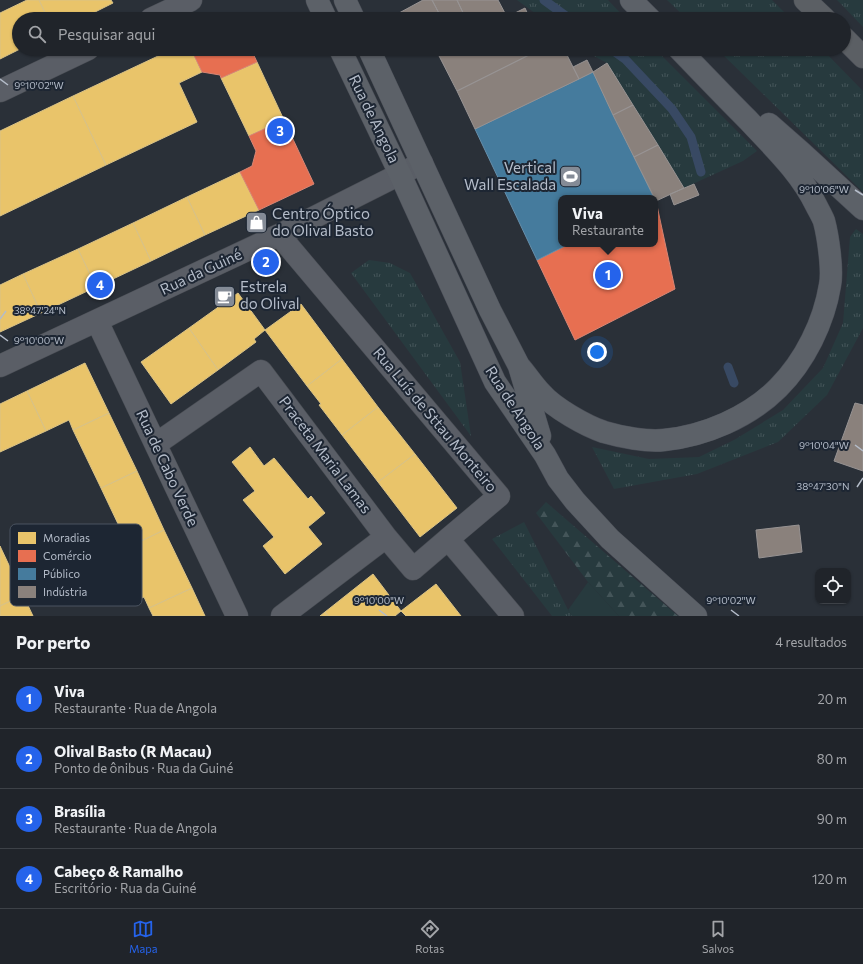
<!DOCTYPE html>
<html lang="pt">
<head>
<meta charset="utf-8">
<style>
  body { margin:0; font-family:Commissioner,sans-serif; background:#282c32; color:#f1f3f6 }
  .controls { position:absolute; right:12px; bottom:12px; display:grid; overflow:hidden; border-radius:8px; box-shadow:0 1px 3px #0004 }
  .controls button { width:36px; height:36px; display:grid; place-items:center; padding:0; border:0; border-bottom:1px solid #3d4147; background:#20242a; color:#f1f3f6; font:20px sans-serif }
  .you { position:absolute; left:597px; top:352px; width:14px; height:14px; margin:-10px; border:3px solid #fff; border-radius:50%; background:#1a73e8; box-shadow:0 0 0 6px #1a73e833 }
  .badge { display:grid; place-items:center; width:26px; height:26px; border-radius:50%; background:#2563eb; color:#fff; font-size:13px; font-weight:700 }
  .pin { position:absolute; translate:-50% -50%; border:2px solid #fff; box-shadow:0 1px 4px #0006 }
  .popup { position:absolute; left:558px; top:195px; width:100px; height:52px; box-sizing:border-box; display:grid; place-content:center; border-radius:8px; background:#20242a; filter:drop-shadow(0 1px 3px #0005); font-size:13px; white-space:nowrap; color:#a2a4a8 }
  .popup b { font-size:15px; color:#f1f3f6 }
  .popup::after { content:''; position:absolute; left:50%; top:100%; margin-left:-8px; border:8px solid transparent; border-top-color:#20242a }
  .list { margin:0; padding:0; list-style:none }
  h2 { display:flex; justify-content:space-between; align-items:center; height:52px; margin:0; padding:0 16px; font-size:17px }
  h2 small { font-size:13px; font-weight:400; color:#a2a4a8 }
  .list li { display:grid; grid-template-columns:26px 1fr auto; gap:12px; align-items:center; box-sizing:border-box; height:60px; padding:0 16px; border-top:1px solid #3d4147 }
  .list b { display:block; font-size:15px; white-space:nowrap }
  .list p { margin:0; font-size:13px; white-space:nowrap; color:#a2a4a8 }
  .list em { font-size:13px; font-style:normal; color:#a2a4a8 }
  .icon { flex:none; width:22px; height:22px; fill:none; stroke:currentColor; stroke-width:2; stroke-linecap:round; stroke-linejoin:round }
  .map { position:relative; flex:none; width:863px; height:616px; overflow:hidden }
  .search { position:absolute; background:#20242a; box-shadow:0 1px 3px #0004; left:12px; right:12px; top:12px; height:44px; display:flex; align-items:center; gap:10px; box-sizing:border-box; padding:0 14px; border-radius:22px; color:#a2a4a8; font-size:15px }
  .sheet { height:292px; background:#20242a }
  nav { display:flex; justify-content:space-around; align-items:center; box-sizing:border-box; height:56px; border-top:1px solid #3d4147; background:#20242a; font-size:11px; color:#a2a4a8 }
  nav a { display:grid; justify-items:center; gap:2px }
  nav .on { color:#2563eb }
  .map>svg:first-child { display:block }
</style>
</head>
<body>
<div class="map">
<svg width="863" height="616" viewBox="0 0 863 616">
  <defs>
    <pattern id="grass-tufts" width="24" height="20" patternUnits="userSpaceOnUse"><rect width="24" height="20" fill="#273a3e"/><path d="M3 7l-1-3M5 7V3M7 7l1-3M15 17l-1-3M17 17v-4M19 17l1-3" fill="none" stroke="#445559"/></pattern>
    <pattern id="forest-firs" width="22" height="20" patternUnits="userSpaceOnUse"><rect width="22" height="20" fill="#273a3e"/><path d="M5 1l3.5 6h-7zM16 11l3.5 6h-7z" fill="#445559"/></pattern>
  </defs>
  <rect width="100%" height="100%" fill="#2a3038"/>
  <!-- grass -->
  <path fill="url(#grass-tufts)" d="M517,0H608L626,19H543Z
    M667,0H772L791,19H687Z
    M837,0H863V27L841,4Z
    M584,49H655L757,151L743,161L684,188L607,63L592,55Z
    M717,49H822L863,91V192Z
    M856,229L863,234V328L827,395L778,442L697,474L614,489L592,447L649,459L699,457L734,440L783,410L823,368L843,323L850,237Z
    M369,260L390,263L410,273L460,362L471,436L351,273Z
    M524,522L568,610L572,616H552L492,539Z"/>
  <!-- forest -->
  <path fill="url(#forest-firs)" d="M546,502L678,616H619L588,582L536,513Z"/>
  <!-- pitch -->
  <path fill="#273a3e" d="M588,582L619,616H572L568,610Z"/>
  <!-- homes -->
  <path fill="#e9c46a" stroke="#d9c286" d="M27,0H39L48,19H19L20,49L0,59V13Z
    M39,0H111L113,3L81,19H48Z
    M173,49H191L202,72L179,83L197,122L106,165L73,96Z
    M257,62L284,120L249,136L221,78Z
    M73,96L106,165L0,216V131Z
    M240,172L259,210L205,235L187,197Z
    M187,197L205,235L151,261L133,223Z
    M133,223L151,261L96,287L78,249Z
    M78,249L96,287L41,313L23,274Z
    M23,274L41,313L0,332V285Z
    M238,293L265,330L254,339L256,342L218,370L189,328Z
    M301,304L342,359L307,386L265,330Z
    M189,328L218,370L171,404L141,362Z
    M342,359L378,407L342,435L319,405L321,404L307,386Z
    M85,363L109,413L73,430L69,420L46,431L27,391Z
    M27,391L46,431L0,452V404Z
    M378,407L415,454L378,482L342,435Z
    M109,413L137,471L101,488L73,430Z
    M250,447L264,466L274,458L308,499L311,496L325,513L308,527L322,544L285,574L263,546L274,537L243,500L255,491L232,462Z
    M415,454L457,508L420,537L378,482Z
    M137,471L164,530L129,547L101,488Z
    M164,530L192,588L149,608L144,597L138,600L120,563L133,556L129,547Z
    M0,546L23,595L0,606Z
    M373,574L401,611L395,616H328L325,612Z
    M436,584L461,616H406L401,611Z
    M192,588L205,616H153L149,608Z
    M23,595L33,616H0V606Z
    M325,612L328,616H320Z"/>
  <!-- shops -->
  <path fill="#e76f51" stroke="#d88675" d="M191,49H251L257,62L221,78L220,75L202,72Z
    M284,120L314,184L259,210L240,172L252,166L256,151L249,136Z
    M656,201L675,289L575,340L537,260L569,244H655Z"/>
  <!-- public -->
  <path fill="#457b9d" stroke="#668eaa" d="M593,72L654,198H561V244H569L537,260L475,129Z"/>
  <!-- industry -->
  <path fill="#8a817c" stroke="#979393" d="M423,0H432L442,19H388Z
    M432,0H457L466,19H442Z
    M457,0H498L507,17L503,19H466Z
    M525,8L530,19H503Z
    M403,49H413L405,53Z
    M444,49H541L457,91L437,52Z
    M541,49H564L579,79L475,129L457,91Z
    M587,60L593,72L579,79L573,67Z
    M607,63L633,105L613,115L593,72Z
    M633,105L658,145L634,157L613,115Z
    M658,145L684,188L656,201L634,157Z
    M694,184L699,195L674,205L670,194Z
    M855,403L863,405V471L834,461Z
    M799,525L802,552L759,558L756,530Z"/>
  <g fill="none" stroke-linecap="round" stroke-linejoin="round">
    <!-- stream -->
    <path stroke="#384963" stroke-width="9" d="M544,0L570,19
      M611,49L625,59L672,109L691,137L701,172
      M728,367L734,383"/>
    <defs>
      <path id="minor" d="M151,19L191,0
        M0,91L88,49
        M279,235L499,496L448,539L513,616
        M97,321L237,616
        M0,366L279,235L422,163
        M156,444L261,371L386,537L282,616
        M386,537L413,569L448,539"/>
      <path id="primary" d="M317,0L326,19
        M345,0L354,19
        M631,0L650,19
        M340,49L400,174L495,382L545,455L558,479L575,501L610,539L696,616
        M369,49L490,310L519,366L540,436
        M769,124L802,153L863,209
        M519,366C527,375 533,385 541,393C554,408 586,426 604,432C621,437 647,442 664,440C705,436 749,417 778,388C805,361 824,322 830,285C833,270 828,236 824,221C822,216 819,211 816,205C800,172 773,147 748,120C725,97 702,73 679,49"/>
      <path id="trunk" d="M805,0L825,19
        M844,38L863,57"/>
    </defs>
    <!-- minor casing -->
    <use href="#minor" stroke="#484c53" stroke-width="23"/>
    <!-- primary casing -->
    <use href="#primary" stroke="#484c55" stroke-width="23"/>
    <!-- trunk casing -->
    <use href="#trunk" stroke="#474c53" stroke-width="23"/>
    <!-- minor -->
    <use href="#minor" stroke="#5a5e66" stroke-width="22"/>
    <!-- primary -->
    <use href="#primary" stroke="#5c6168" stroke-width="22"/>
    <!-- trunk -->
    <use href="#trunk" stroke="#5b5f64" stroke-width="22"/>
  </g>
  <!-- ticks -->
  <path fill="none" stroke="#b4bcc9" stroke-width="1.5" d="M0,79L8,85M855,190L863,195M0,319L6,311M0,335L8,341M855,445L863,451M857,487L863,478M379,610L387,616M731,610L739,616"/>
  <!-- icons -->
  <defs>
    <symbol id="stadium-square" viewBox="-11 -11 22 22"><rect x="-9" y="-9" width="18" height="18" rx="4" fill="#848b96" stroke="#1d2633"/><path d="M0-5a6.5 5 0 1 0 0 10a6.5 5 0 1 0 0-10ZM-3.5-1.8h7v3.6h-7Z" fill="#fff"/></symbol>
    <symbol id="shop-square" viewBox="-11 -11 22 22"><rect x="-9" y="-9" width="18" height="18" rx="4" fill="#848b96" stroke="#1d2633"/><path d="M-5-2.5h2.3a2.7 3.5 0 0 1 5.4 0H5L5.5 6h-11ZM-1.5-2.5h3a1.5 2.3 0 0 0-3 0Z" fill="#fff"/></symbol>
    <symbol id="cafe-square" viewBox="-11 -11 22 22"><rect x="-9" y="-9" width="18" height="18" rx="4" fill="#848b96" stroke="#1d2633"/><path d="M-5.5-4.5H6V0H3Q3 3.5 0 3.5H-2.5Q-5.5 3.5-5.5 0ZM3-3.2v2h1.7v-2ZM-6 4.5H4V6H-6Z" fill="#fff"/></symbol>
  </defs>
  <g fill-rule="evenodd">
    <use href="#stadium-square" x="558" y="164" width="25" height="25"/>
    <use href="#shop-square" x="244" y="210" width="25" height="25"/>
    <use href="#cafe-square" x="212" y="284" width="25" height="25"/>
  </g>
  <g text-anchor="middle" stroke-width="4" stroke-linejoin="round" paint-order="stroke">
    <!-- street labels -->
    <g font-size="15" fill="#b4bcc9" stroke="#1d2633">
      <text transform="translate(374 119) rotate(64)" y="5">Rua de Angola</text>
      <text transform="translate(201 272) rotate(-25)" y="5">Rua da Guiné</text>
      <text transform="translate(515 408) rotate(57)" y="5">Rua de Angola</text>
      <text transform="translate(435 420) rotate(50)" y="5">Rua Luís de Sttau Monteiro</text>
      <text transform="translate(325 455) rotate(53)" y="5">Praceta Maria Lamas</text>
      <text transform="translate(167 468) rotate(65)" y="5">Rua de Cabo Verde</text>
    </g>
    <!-- poi labels -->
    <g font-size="15" fill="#b4bcc9" stroke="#1d2633" text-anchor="start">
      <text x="556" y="173" text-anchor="end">Vertical<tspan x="556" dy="17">Wall Escalada</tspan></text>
      <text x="272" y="219">Centro Óptico<tspan x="272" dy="17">do Olival Basto</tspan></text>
      <text x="240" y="292">Estrela<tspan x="240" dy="17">do Olival</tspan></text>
    </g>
  </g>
  <!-- legend -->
  <rect x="10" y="524" width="132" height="82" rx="6" fill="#1d2633" stroke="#4a5360" stroke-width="1"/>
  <rect x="18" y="532" width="18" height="12" fill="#e9c46a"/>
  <rect x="18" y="550" width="18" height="12" fill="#e76f51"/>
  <rect x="18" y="568" width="18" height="12" fill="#457b9d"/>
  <rect x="18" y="586" width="18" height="12" fill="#8a817c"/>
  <g font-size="11" fill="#b4bcc9">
    <text x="43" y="542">Moradias</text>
    <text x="43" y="560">Comércio</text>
    <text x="43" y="578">Público</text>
    <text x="43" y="596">Indústria</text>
  </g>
  <g font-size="10" text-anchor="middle" fill="#b4bcc9" stroke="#1d2633" stroke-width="4" stroke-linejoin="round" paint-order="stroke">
    <text x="39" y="89">9°10'02"W</text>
    <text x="824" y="193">9°10'06"W</text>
    <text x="40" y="314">38°47'24"N</text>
    <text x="39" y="344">9°10'00"W</text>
    <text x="824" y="449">9°10'04"W</text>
    <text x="823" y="490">38°47'30"N</text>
    <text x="379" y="604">9°10'00"W</text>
    <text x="731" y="604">9°10'02"W</text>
  </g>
</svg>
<div class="controls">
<button><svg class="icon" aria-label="locate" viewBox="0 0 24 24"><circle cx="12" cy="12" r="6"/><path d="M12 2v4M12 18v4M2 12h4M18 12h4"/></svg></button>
</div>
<div class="you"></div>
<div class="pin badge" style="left:608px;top:275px">1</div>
<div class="popup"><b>Viva</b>Restaurante</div>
<div class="pin badge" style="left:266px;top:262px">2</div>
<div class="pin badge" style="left:280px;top:131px">3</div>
<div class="pin badge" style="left:100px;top:285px">4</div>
<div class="search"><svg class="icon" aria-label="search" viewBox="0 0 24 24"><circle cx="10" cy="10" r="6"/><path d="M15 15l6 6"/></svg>Pesquisar aqui</div>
</div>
<section class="sheet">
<h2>Por perto<small>4 resultados</small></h2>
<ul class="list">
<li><span class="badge">1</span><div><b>Viva</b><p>Restaurante · Rua de Angola</p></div><em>20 m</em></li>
<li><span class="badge">2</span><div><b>Olival Basto (R Macau)</b><p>Ponto de ônibus · Rua da Guiné</p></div><em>80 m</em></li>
<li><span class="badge">3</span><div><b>Brasília</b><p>Restaurante · Rua de Angola</p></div><em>90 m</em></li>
<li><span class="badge">4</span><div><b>Cabeço &amp; Ramalho</b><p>Escritório · Rua da Guiné</p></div><em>120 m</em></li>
</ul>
</section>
<nav>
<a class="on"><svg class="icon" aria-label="map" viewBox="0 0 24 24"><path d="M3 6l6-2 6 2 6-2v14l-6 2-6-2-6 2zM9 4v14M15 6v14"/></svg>Mapa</a>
<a><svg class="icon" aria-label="directions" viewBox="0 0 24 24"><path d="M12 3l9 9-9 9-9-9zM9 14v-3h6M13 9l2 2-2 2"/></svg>Rotas</a>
<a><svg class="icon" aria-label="saved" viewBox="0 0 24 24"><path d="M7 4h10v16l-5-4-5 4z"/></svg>Salvos</a>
</nav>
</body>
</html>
